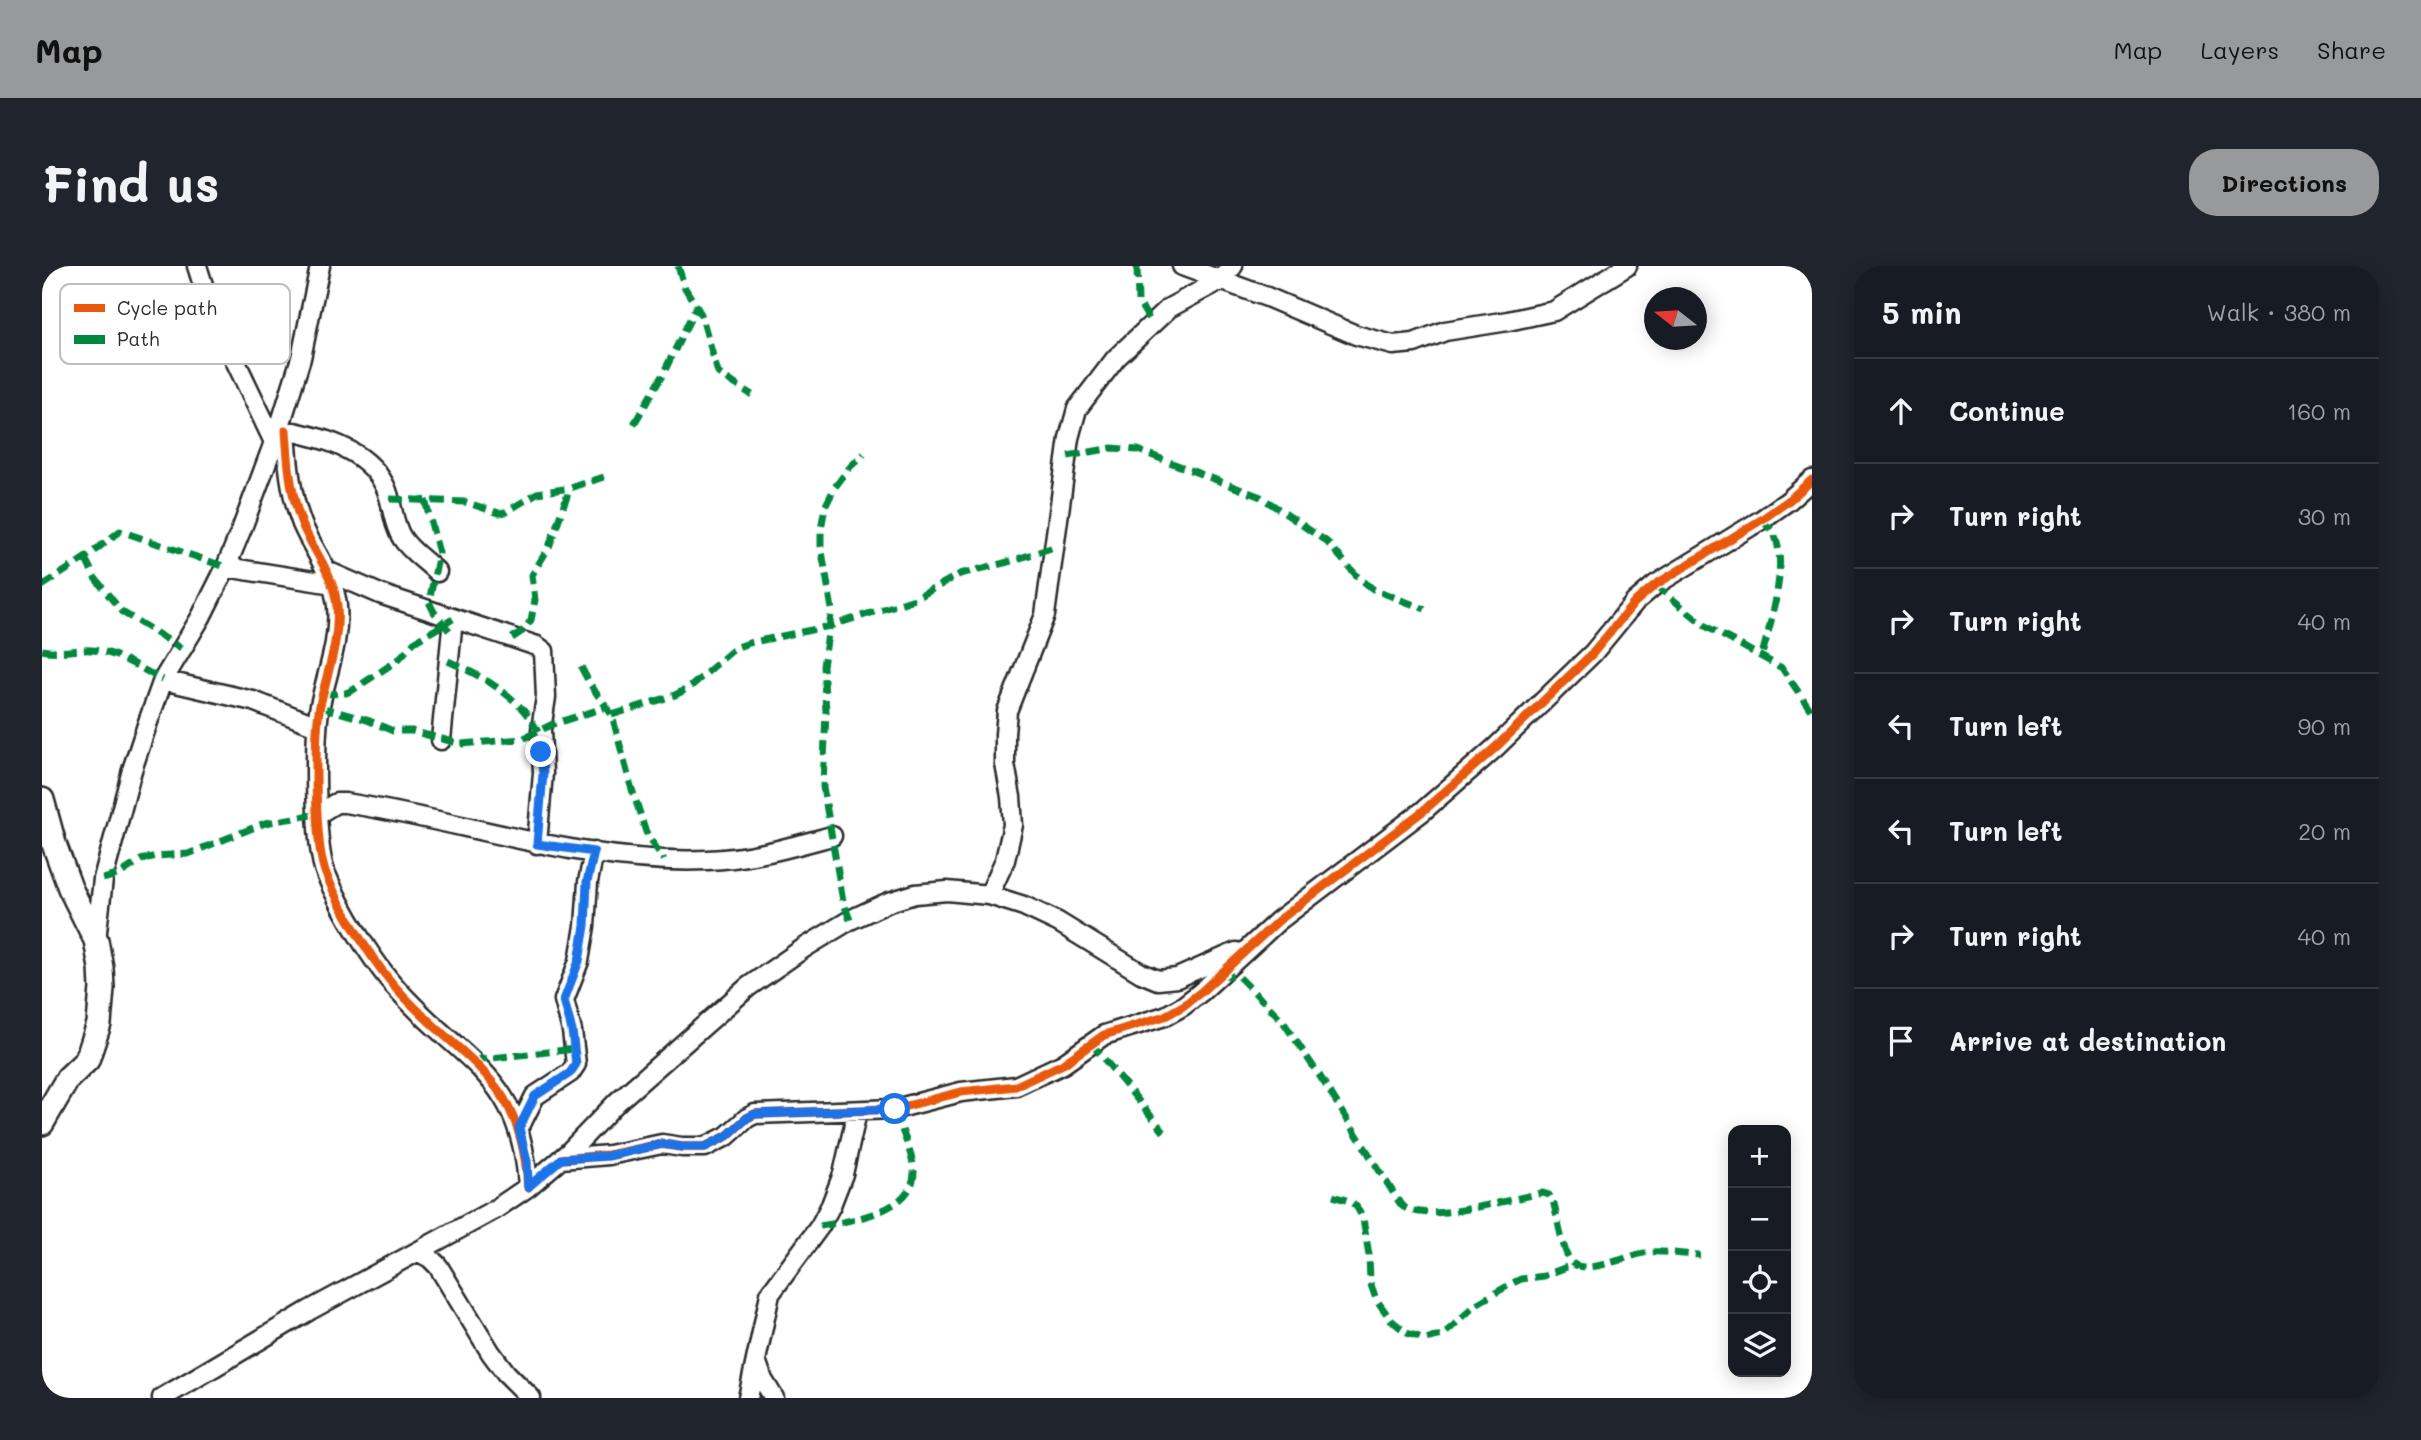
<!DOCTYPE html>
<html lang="en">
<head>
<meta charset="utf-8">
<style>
  body { margin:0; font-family:Mali,sans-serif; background:#20242c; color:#f1f3f6 }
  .controls { position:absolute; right:21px; bottom:21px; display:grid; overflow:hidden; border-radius:14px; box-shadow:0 4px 18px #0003 }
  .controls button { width:63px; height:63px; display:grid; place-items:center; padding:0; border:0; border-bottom:2px solid #363941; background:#171b24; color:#f1f3f6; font:35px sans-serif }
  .compass { position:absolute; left:1602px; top:21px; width:63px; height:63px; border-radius:50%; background:#171b24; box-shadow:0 4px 18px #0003; rotate:287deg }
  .stop { position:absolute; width:21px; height:21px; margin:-16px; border:5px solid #1a73e8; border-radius:50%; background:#fff }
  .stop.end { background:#1a73e8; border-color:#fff; box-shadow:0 2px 7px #0008 }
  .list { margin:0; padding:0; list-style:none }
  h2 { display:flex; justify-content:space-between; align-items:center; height:91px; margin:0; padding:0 28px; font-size:30px }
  h2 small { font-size:23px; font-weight:400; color:#9ea1a6 }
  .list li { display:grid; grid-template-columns:46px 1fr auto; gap:21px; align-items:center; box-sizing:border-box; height:105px; padding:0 28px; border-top:2px solid #363941 }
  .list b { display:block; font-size:26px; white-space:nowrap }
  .list em { font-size:23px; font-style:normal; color:#9ea1a6 }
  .icon { flex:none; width:38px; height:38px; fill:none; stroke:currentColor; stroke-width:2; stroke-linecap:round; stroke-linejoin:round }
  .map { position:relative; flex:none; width:1770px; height:1132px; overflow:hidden; border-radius:28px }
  header { display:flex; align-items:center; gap:42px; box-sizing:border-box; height:98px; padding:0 35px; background:#98999b; color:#111 }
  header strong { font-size:33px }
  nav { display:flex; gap:38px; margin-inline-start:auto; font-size:24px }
  .intro { display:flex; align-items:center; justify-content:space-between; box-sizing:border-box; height:168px; padding:0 42px }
  h1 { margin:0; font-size:49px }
  .button { padding:18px 32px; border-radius:28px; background:#98999b; color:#111; font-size:24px; font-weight:700 }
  main { display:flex; gap:42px; padding:0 42px }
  aside { flex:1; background:#171b24; border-radius:28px; box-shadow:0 4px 18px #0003 }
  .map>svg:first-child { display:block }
</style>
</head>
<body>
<header>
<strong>Map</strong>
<nav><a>Map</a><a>Layers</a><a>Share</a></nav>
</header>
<div class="intro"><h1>Find us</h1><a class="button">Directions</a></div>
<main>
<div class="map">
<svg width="1770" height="1132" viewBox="0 0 1770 1132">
  <rect width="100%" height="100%" fill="#fff"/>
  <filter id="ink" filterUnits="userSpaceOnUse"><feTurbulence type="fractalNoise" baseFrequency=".0143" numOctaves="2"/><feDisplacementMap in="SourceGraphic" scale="14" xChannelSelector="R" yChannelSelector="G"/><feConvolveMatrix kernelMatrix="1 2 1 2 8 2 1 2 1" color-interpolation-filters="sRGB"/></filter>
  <g filter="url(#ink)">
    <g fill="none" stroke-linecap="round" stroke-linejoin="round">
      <defs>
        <path id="minor" d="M155,0L169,44L232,176
          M1140,0L1225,31L1314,69L1351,79L1372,77L1403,65L1466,55L1512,45L1585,0
          M237,163C275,170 324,181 343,220C351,236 350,257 360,272C368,285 384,295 395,306
          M244,164C246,196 248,227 260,258C272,286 292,309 295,340C298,374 285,407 278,439C272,471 272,580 284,608C299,644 331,697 357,725C423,798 480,810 486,921
          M184,301L291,318
          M285,305L338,328L495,380L502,385L504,431L499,464L501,507L495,578
          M121,414L211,435L275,460
          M399,474L411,353
          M276,548L294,537H303C424,555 541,599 665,594C708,593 749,581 790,570
          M947,629L963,594L971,559L969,531L963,498V468L965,445L1003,349L1027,172L1035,143L1074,92L1127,42L1177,15L1191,0
          M54,674L61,613L90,504L106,456L121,414L159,351L184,301L200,262L237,163L259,92L278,0
          M477,862L493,830L528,807L534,798L530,765L522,734L537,695L543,660L546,616L552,586
          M519,893L567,889L620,878L640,881H663L685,870L705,852L713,848L853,843L919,826L974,820L1021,798L1062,769L1123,750L1141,740L1159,726L1236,655L1381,545L1454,481L1551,387L1593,336L1613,319L1719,254L1746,235L1770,214
          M377,986L388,992L396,1000L449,1087L464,1107L489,1132
          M715,1097L721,1114L732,1132
          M120,1132L268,1044L452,944L486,921L527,886L575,836L706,721L762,682L808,654L847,636L873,628L905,625L947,629L982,640L1016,656L1099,707L1116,714L1135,712L1194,686
          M706,1132L728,1028L778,960L789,939L801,908L815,846"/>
        <path id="tertiary" d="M0,534L12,578L28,622L54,674L59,702L60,722L57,758L45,794L26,812L0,857"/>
      </defs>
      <!-- minor casing -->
      <use href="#minor" stroke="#2b2b2b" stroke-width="23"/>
      <!-- tertiary casing -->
      <use href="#tertiary" stroke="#2b2b2b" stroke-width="28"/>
      <!-- minor -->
      <use href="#minor" stroke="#fff" stroke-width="18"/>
      <!-- tertiary -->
      <use href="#tertiary" stroke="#fff" stroke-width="23"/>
      <!-- quiet -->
      <path stroke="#00873e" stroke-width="7" stroke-dasharray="14 7" stroke-linecap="butt" d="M636,0L643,22L659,48L676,107L710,129
        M1095,0L1096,35L1110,58
        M592,158L621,108L655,39
        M1026,190L1070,182L1096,184L1219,231L1285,276L1315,310L1331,323L1383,343
        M348,233L423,236L457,247L464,246L495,227L528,222L562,211
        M383,234L397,287L387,336L392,346L409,367
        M1719,254C1724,259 1731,263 1733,270C1746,301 1728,360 1719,392
        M43,292L53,312L80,346L139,382
        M1613,319L1665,361L1740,402L1770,446
        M0,320L43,292L78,265L184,301
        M470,372L482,364L489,354L493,334L490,309L507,281L528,222
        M0,384C17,388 33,383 50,384C74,385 100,404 121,414
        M406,395C441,411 478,430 496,466
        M539,401L548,418L570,449L588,517L604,566L622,594
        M281,428L304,427L311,424L356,394L372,376L411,353
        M278,441L325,454L351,465H370L419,478L480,473L511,458L565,441
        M570,449L633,429L647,422L693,382L707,377L788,360L873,333L918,308L966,296L1012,281
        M61,613L78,608L99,594L114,590L146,588L223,557L276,548
        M808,654L801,635L781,521L784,445L781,400L790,343L779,280V263L783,241L793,221L808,201L822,188
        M1177,709L1196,710L1240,754L1283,818L1359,939C1383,960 1469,932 1501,927L1507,929L1511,935C1515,948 1521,989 1530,997C1547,1010 1589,987 1609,986C1625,985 1642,989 1658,989
        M1049,777L1122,866
        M431,794L533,783
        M1291,930L1307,935L1314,940L1321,952L1327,989L1328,1016L1334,1033L1349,1054L1365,1067L1383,1073L1401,1069L1436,1037L1469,1018L1479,1013L1502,1010L1532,998
        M778,960C807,955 871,946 872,907C872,890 858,862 853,843"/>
      <defs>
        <path id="cycleway" d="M244,164C246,196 248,227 260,258C272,286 292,309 295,340C298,374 285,407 278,439C272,471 272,580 284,608C299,644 331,697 357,725C423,798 480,810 486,921
          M519,893L567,889L620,878L640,881H663L685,870L705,852L713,848L853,843L919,826L974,820L1021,798L1062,769L1123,750L1141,740L1159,726L1236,655L1381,545L1454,481L1551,387L1593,336L1613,319L1719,254L1746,235L1770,214"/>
      </defs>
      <!-- cycleway casing -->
      <use href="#cycleway" stroke="#fff" stroke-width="13"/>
      <!-- cycleway -->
      <use href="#cycleway" stroke="#e8590c" stroke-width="9"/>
    </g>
  </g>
  <g fill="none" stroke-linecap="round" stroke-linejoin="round" filter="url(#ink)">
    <!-- route -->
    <path stroke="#1a73e8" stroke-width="9" d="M499,486L501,508L495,578L552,586L545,616L543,660L537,695L522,734L530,765L534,798L528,807L493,830L477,862L485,895L486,921L519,893L566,890L620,878L640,881H663L685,870L705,852L713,848L853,843"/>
  </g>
  <!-- legend -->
  <rect x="18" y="18" width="230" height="80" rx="10" fill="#fff" stroke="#bfbfbf" stroke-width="2"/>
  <rect x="32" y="38" width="31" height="8" fill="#e8590c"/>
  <rect x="32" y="69" width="31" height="9" fill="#00873e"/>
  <g font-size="19" fill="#2b2b2b">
    <text x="75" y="49">Cycle path</text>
    <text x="75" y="80">Path</text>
  </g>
</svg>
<div class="controls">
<button>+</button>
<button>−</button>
<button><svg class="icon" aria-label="locate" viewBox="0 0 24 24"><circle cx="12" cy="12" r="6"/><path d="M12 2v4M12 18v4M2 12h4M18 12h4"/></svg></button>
<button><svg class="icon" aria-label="layers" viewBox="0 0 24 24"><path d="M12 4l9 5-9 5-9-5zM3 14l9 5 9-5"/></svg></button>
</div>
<svg class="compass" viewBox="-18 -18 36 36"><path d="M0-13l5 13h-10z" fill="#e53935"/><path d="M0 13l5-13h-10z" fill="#9ea1a6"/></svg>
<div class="stop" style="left:853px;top:843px"></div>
<div class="stop end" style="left:499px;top:486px"></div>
</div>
<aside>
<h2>5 min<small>Walk · 380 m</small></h2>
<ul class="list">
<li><svg class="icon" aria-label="ahead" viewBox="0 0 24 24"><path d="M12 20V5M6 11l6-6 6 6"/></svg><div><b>Continue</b></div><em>160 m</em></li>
<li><svg class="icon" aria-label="right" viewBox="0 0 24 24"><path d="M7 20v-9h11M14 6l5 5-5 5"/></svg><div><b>Turn right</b></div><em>30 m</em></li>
<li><svg class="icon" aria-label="right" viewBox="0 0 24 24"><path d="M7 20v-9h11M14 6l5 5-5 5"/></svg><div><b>Turn right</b></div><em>40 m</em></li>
<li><svg class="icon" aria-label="left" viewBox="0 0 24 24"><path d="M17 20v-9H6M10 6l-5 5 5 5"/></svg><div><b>Turn left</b></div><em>90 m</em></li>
<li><svg class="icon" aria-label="left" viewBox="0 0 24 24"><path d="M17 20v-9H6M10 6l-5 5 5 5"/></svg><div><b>Turn left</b></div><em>20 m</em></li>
<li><svg class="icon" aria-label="right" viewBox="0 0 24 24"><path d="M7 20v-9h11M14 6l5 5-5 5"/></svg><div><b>Turn right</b></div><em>40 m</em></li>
<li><svg class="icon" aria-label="arrive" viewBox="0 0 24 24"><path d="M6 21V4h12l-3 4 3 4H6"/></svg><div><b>Arrive at destination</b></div></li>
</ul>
</aside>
</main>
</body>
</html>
